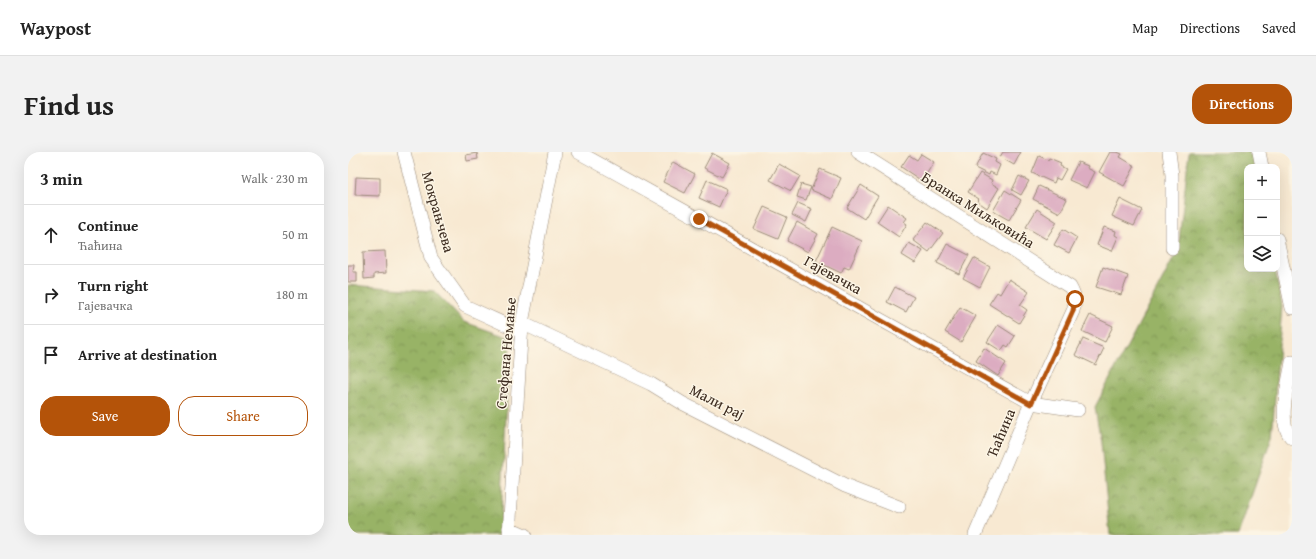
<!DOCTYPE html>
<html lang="en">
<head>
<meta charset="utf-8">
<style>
  body { margin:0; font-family:"Gentium Book Plus",serif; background:#f2f2f2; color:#222 }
  .controls { position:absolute; right:12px; top:12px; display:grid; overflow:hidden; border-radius:8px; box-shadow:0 4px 16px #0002 }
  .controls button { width:36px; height:36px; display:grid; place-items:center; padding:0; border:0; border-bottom:1px solid #e0e0e0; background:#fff; color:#222; font:20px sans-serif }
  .stop { position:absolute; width:12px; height:12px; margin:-9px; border:3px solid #b45309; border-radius:50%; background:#fff }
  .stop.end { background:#b45309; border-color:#fff; box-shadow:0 1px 4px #0008 }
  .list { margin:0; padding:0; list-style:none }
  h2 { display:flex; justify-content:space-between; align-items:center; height:52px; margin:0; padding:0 16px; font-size:17px }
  h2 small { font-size:13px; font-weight:400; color:#767676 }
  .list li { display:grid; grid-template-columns:26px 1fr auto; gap:12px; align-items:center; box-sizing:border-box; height:60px; padding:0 16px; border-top:1px solid #e0e0e0 }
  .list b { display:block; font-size:15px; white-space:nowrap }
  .list p { margin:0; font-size:13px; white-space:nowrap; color:#767676 }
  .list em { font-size:13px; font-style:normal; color:#767676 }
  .actions { display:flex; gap:8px; padding:12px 16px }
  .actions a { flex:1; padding:9px 0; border:1px solid #b45309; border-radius:16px; text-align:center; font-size:14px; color:#b45309 }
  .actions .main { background:#b45309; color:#fff }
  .icon { flex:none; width:22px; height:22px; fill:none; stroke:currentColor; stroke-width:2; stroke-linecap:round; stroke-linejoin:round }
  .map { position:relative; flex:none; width:944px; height:383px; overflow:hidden; border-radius:16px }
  header { display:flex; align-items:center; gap:24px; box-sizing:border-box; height:56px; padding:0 20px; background:#fff; border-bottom:1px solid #e0e0e0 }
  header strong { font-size:19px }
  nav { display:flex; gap:22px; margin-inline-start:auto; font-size:14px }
  .intro { display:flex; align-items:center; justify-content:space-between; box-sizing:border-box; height:96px; padding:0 24px }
  h1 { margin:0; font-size:28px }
  .button { padding:10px 18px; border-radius:16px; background:#b45309; color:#fff; font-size:14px; font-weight:700 }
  main { display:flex; gap:24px; padding:0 24px }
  aside { flex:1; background:#fff; border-radius:16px; box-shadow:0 4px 16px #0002 }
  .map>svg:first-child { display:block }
</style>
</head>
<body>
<header>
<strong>Waypost</strong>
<nav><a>Map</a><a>Directions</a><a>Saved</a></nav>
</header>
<div class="intro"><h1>Find us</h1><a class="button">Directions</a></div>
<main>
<aside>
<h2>3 min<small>Walk · 230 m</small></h2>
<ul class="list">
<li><svg class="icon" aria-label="ahead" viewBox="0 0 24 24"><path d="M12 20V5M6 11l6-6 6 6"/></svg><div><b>Continue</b><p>Ћаћина</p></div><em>50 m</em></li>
<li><svg class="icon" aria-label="right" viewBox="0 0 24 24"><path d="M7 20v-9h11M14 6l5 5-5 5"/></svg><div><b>Turn right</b><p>Гајевачка</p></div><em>180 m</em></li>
<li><svg class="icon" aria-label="arrive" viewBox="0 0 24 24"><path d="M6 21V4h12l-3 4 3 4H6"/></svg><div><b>Arrive at destination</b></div></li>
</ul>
<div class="actions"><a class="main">Save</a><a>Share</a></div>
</aside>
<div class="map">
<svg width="944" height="383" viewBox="0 0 944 383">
  <defs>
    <pattern id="forest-crowns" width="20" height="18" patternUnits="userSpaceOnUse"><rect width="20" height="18" fill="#98b366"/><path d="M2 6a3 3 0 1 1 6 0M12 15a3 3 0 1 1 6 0" fill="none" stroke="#7d9253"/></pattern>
  </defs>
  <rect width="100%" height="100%" fill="#fcf5e5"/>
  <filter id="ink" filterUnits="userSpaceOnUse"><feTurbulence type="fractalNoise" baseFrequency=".025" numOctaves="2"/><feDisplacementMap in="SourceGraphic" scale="8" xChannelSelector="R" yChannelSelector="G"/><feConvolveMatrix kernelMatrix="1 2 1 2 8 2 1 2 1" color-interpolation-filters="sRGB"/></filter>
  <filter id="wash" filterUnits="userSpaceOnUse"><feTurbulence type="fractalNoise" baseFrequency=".012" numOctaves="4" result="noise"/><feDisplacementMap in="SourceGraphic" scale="16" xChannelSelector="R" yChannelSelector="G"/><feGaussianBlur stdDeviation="0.9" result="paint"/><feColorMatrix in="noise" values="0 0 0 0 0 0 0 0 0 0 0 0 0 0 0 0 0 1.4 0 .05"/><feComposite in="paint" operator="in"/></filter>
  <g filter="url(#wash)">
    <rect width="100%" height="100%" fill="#f8e9d2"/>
    <!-- forest -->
    <path fill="url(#forest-crowns)" stroke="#6a6e42" d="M841,0H905L908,15H899V117H927L934,154L924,284L890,383H762L753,290L747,255L830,98Z
      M0,133L86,139L116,170L162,186L152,383H0Z"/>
    <g id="blocks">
      <!-- building -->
      <path fill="#dcacc1" d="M655,0H673L666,13L652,5Z
        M762,0H769L774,2L772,5L787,14L776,34L751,20Z
        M129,1L130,7L119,9L118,3Z
        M364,1L382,11L374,25L356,16Z
        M635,1L648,7L647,10L652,13L648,23L642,20L641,23L627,16Z
        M573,2L586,10L574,29L553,15L561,3L569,8Z
        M691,4L700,8L701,6L713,11L712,14L718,17L712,28L708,26L706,31L684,21Z
        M325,10L347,22L337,41L315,30Z
        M730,10L740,14L739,16L747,20L739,36L721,28Z
        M431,12L452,24L443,39L422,28Z
        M472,17L493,26L484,47L463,38Z
        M632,21L644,28L643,31L651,36L639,56L629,49L631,47L620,40Z
        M671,24L681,29L673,43L664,38Z
        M8,25L32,26V44L7,43Z
        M359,28L379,37L371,55L351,46Z
        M453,32L463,35L458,48L449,45Z
        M513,33L530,44L516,67L499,56Z
        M691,34L719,47L712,61L685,47Z
        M657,38L673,48L661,68L645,59Z
        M772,47L794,58L786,74L764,64Z
        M450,51L464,57L458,70L444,63Z
        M540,53L559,66L556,70L559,72L551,85L529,70Z
        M416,55L439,65L430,87L406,77Z
        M689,57L709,70L698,87L678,75Z
        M449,70L470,82L460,100L439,89Z
        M579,70L595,81L581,100L565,88Z
        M484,75L514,89L501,117L496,115L493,121L468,109Z
        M756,75L768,79L767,83L770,85L764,99L749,93Z
        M715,77L729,86L721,101L706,93Z
        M561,91L575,99L567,111L554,103Z
        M599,92L621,103L611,122L589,111Z
        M37,99L38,121L26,122V126L16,127L15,100Z
        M626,106L642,115L632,135L615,126Z
        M0,113H6L5,120H9V130H0Z
        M755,115L780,124L773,143L748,135Z
        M661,127L681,140L672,153L679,158L671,171L641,152L649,140L652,142Z
        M547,135L566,145L558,160L539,150Z
        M612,155L628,164L613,190L597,180Z
        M742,163L765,174L757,190L734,179Z
        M650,173L667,184L660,195L657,193L653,199L639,190Z
        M735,187L756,196L748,213L727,203Z
        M636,196L658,211L650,224L628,209Z"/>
    </g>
  </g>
  <g filter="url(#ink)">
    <use href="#blocks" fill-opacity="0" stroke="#9a8a78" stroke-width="1"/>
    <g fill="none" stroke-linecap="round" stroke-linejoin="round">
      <defs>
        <path id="minor" d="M56,0L83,106L117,154L174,180
          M230,0L683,251L730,258
          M510,0L722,135C727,144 728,149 725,159L683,251L627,383
          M821,0L824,23V96
          M911,0L914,15
          M929,87L944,156
          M174,171L303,232L334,251L497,334L551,355
          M944,210C941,229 928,272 944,286
          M161,376L177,383
          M161,383L174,171L207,0"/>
      </defs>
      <!-- minor casing -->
      <use href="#minor" stroke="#9a8a78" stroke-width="14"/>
      <!-- minor -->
      <use href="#minor" stroke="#fff" stroke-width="13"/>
    </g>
  </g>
  <g fill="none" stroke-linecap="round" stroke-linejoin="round" filter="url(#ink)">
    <!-- route -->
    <path stroke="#b45309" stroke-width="5" d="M351,67L683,252L725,159L727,147"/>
  </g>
  <g text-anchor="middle" stroke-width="3" stroke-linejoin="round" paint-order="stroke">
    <!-- street labels -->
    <g font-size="15" fill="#3b2a1e" stroke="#fcf5e5">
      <text transform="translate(630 58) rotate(32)" y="5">Бранка Миљковића</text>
      <text transform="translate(90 60) rotate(74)" y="5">Мокрањчева</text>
      <text transform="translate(485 123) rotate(29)" y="5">Гајевачка</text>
      <text transform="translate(158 201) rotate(-85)" y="5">Стефана Немање</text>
      <text transform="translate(369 250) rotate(27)" y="5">Мали рај</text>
      <text transform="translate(653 281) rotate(-67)" y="5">Ћаћина</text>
    </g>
  </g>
</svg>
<div class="controls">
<button>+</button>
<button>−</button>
<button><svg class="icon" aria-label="layers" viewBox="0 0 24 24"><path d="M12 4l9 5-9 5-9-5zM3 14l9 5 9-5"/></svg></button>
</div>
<div class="stop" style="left:727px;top:147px"></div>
<div class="stop end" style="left:351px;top:67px"></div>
</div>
</main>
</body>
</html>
